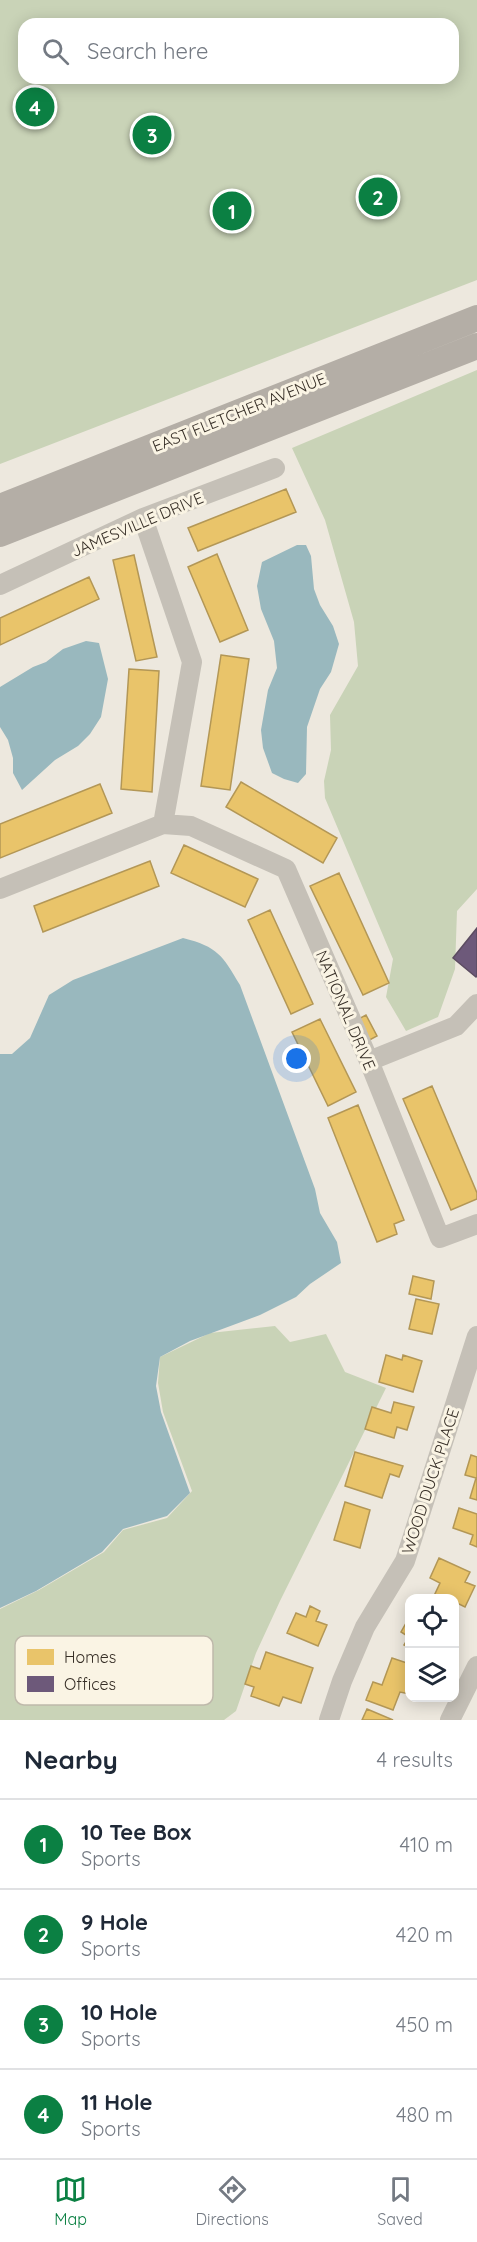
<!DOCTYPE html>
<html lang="en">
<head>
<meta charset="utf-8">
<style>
  body { margin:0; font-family:Quicksand,sans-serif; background:#f6f6f7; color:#1f2937 }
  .controls { position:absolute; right:18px; bottom:18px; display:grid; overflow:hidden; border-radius:12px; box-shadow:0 3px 15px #0003 }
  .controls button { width:54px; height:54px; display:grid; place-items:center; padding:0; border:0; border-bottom:2px solid #e0e1e3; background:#fff; color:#1f2937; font:30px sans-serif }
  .you { position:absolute; left:297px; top:1059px; width:21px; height:21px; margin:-15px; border:4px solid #fff; border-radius:50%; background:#1a73e8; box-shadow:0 0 0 9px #1a73e833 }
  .badge { display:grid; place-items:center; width:39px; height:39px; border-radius:50%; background:#0b8043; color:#fff; font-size:20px; font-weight:700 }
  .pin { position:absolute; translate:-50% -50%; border:3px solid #fff; box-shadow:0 2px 6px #0006 }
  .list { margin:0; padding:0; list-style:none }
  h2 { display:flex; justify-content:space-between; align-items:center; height:78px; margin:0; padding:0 24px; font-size:26px }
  h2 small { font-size:20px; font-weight:400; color:#747a83 }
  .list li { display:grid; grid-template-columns:39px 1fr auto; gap:18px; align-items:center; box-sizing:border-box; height:90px; padding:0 24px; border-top:2px solid #e0e1e3 }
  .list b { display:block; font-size:22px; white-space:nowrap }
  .list p { margin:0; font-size:20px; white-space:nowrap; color:#747a83 }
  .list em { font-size:20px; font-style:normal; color:#747a83 }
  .icon { flex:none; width:33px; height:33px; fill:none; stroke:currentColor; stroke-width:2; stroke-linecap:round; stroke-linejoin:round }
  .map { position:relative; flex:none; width:477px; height:1720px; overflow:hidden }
  .search { position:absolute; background:#fff; box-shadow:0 3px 15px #0003; left:18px; right:18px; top:18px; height:66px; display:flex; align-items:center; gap:15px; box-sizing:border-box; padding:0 21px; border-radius:18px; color:#747a83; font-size:22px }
  .sheet { height:438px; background:#fff }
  nav { display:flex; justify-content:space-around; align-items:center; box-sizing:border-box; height:84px; border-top:2px solid #e0e1e3; background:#fff; font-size:16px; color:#747a83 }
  nav a { display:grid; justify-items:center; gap:3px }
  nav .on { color:#0b8043 }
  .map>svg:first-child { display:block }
</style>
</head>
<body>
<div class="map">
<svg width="477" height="1720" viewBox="0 0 477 1720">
  <rect width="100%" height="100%" fill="#ede8de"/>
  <!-- green -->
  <path fill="#c9d3b7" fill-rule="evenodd" d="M0,0H477V280L0,464ZM24,24H453V78H24Z
    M477,370V889L457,911L455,969L438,1017L406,1031L386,997L393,959L325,798L324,781L331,750L330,715L358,666L354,622L325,520L292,448Z
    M275,1326L290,1342L326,1334L345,1372L386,1388L280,1601L256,1653L236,1711L224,1720H0V1609L39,1590L104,1552L123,1530L167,1518L192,1491L163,1412L158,1383L160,1357L210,1333Z"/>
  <!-- water -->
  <path fill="#99b8be" d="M297,545H306L311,556L314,589L320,605L333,626L339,644L331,672L320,689L307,727L306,774L298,783L284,779L272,773L263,748L261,730L268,690L277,668L274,641L261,609L257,586L262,562Z
    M86,641L99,643L108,679L101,717L90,734L78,746L55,760L22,790L13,773V758L8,740L0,727V687L33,667L46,662L63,649Z
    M183,938C218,947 222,955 240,985L315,1189L320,1213L337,1242L341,1263L310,1284L296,1297L260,1315L190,1341L160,1357L156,1386L161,1412L190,1493L167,1516L123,1529L102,1552L36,1591L0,1608V1054H12L30,1038L49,995L73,980Z"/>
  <!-- homes -->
  <path fill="#e9c46a" stroke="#b39756" stroke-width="1.5" d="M286,489L296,512L198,551L188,528Z
    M217,554L248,630L220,642L188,567Z
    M134,555L157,657L136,661L113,560Z
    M89,577L99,599L0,645V618Z
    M221,655L249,659L230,790L201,786Z
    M129,669L159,671L152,792L121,789Z
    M241,782L337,838L323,863L226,807Z
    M100,784L112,813L0,858V824Z
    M184,845L258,879L245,907L171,873Z
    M150,861L159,886L43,932L34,906Z
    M339,873L389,983L363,995L310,886Z
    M270,910L313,1004L291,1014L248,920Z
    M366,1015L377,1036L364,1043L353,1022Z
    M320,1019L356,1092L328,1106L292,1032Z
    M432,1086L477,1193V1199L451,1210L403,1099Z
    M358,1105L404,1220L394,1224L397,1234L377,1242L328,1118Z
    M413,1276L434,1281L431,1299L409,1294Z
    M416,1299L439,1304L432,1334L409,1329Z
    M386,1355L402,1360L403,1355L422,1361L413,1392L379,1382Z
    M394,1402L414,1407L407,1430L397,1427L394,1438L365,1429L372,1407L391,1413Z
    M355,1452L403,1466L399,1477L390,1474L382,1498L345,1486Z
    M471,1455L477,1457V1500L470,1498L476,1478L465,1475Z
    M345,1502L370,1510L360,1548L334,1540Z
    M459,1508L477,1514V1547L470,1544L473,1535L453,1528Z
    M439,1558L470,1572L465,1582L475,1586L465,1607L455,1602L454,1604V1598H433L440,1583L430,1578Z
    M310,1606L320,1611L316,1621L327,1625L318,1646L287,1633L296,1613L306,1617Z
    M410,1616V1648L404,1645L409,1637L401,1632Z
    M266,1652L313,1668L301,1703L283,1697L279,1706L251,1696L254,1687L245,1684L251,1666L260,1669Z
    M392,1658L410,1664V1694L400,1692L393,1710L366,1700L373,1682L382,1685Z
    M367,1709L393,1720H362Z"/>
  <!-- offices -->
  <path fill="#6d597a" stroke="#5c4c61" stroke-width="1.5" d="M477,928V976L476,977L453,958Z"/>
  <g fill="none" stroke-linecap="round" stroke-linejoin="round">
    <!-- minor -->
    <path stroke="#c5c0b7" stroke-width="20" d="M0,585L143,518L275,468
      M163,824L191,826L286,869L369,1061L440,1238L477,1224
      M0,889L163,824L192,662L143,518
      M369,1061L456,1026L477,1004
      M329,1720L342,1681L365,1627L405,1561L477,1336
      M450,1720L477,1666"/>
    <!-- major -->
    <path stroke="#b4aea6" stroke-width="26" d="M0,507L477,318
      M0,534L477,346"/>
  </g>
  <g text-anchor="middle" stroke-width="6" stroke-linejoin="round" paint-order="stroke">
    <!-- street labels -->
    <g font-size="16" fill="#362e26" stroke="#faf4e4">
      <text transform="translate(239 412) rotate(-22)" y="6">EAST FLETCHER AVENUE</text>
      <text transform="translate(137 524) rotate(-23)" y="6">JAMESVILLE DRIVE</text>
      <text transform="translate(346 1010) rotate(67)" y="6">NATIONAL DRIVE</text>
      <text transform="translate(430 1481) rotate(-72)" y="6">WOOD DUCK PLACE</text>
    </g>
  </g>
  <!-- legend -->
  <rect x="15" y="1636" width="198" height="69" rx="9" fill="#faf4e4" stroke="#bfb9ab" stroke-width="1.5"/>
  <rect x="27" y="1649" width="27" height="16" fill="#e9c46a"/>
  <rect x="27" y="1676" width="27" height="16" fill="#6d597a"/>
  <g font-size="16" fill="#362e26">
    <text x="64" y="1663">Homes</text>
    <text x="64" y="1690">Offices</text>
  </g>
</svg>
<div class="controls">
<button><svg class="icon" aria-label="locate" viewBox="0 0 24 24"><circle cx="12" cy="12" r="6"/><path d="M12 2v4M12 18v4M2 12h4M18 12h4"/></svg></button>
<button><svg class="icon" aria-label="layers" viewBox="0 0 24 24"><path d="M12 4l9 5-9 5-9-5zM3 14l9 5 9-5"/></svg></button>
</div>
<div class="you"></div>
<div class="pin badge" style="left:232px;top:211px">1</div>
<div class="pin badge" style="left:378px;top:197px">2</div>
<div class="pin badge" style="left:152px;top:135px">3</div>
<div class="pin badge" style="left:35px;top:107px">4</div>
<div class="search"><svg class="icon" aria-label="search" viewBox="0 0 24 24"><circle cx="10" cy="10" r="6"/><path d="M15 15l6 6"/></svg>Search here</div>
</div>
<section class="sheet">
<h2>Nearby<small>4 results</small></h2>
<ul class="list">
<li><span class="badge">1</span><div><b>10 Tee Box</b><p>Sports</p></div><em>410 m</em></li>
<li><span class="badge">2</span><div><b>9 Hole</b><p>Sports</p></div><em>420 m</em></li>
<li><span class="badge">3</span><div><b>10 Hole</b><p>Sports</p></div><em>450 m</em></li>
<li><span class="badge">4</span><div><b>11 Hole</b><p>Sports</p></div><em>480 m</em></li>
</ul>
</section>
<nav>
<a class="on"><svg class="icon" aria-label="map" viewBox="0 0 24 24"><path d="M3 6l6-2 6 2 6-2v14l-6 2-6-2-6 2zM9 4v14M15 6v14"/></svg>Map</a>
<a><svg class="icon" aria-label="directions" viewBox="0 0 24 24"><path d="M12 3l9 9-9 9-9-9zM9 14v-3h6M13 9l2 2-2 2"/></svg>Directions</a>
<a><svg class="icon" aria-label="saved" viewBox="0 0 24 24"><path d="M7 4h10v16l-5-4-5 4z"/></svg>Saved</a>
</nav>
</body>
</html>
